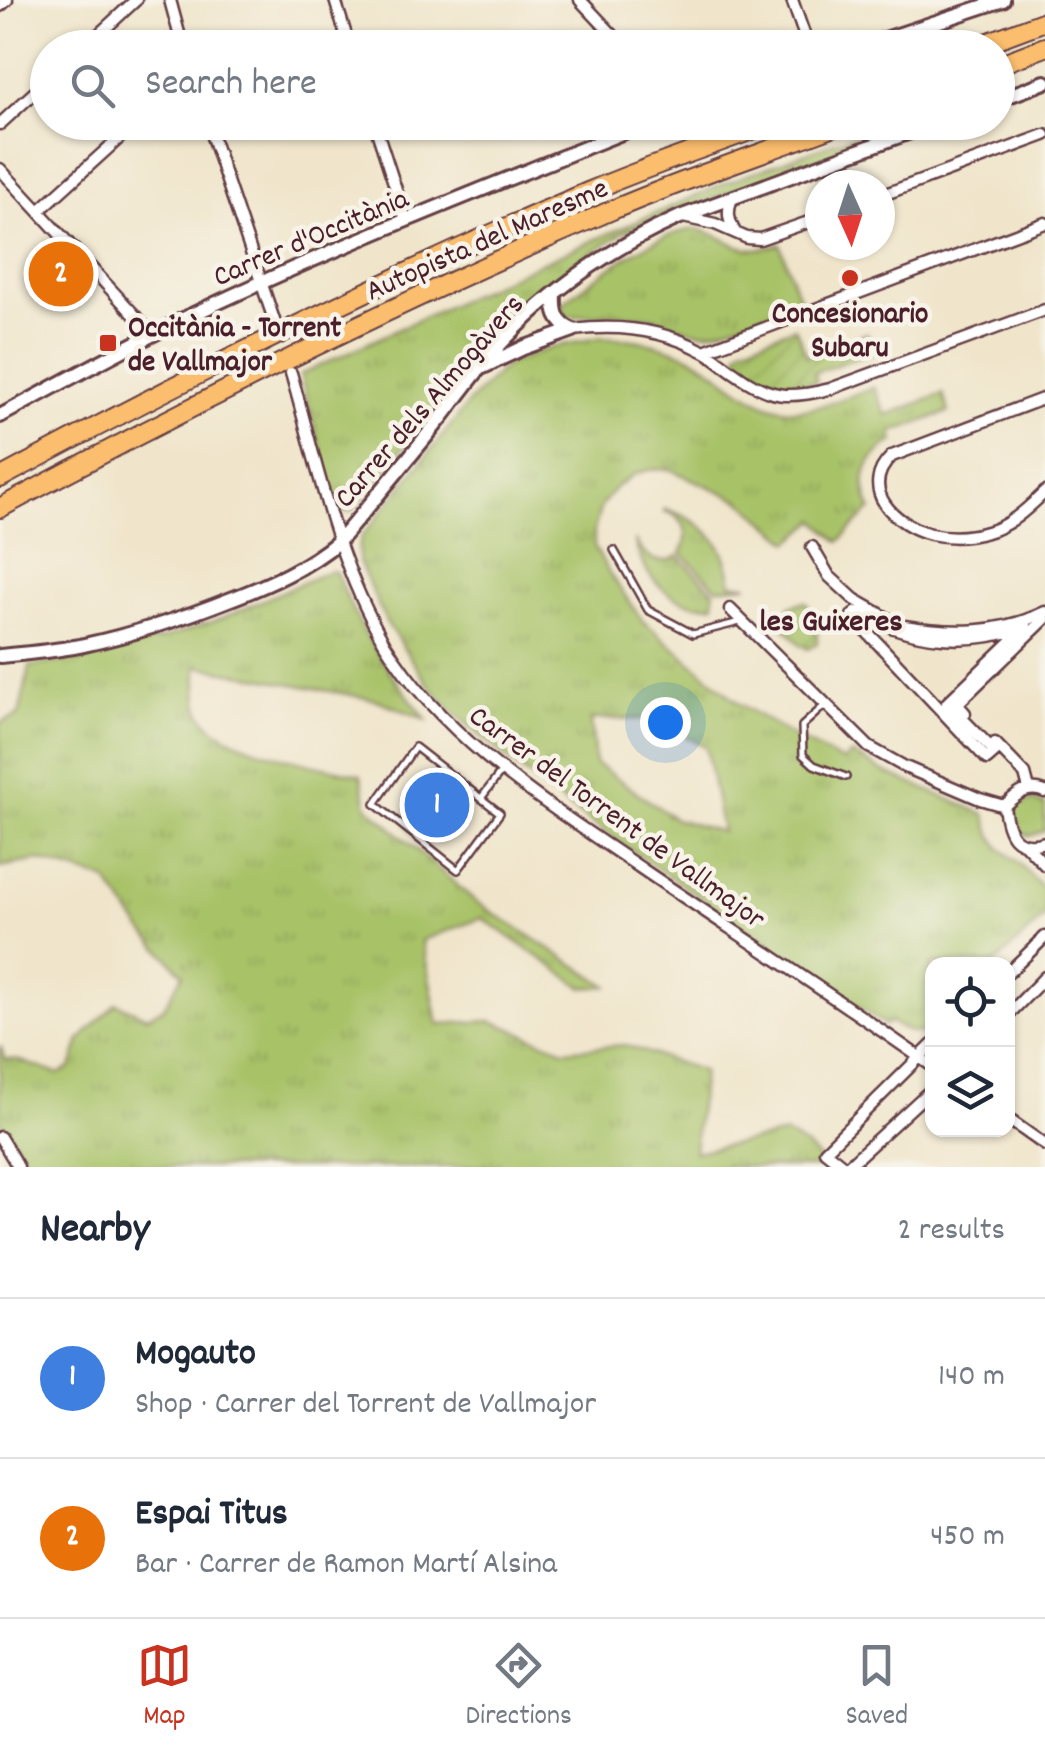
<!DOCTYPE html>
<html lang="en">
<head>
<meta charset="utf-8">
<style>
  body { margin:0; font-family:Dekko,sans-serif; background:#f2f2f3; color:#1f2937 }
  .controls { position:absolute; right:30px; bottom:30px; display:grid; overflow:hidden; border-radius:20px; box-shadow:0 2px 8px #0004 }
  .controls button { width:90px; height:90px; display:grid; place-items:center; padding:0; border:0; border-bottom:2px solid #e0e1e3; background:#fff; color:#1f2937; font:50px sans-serif }
  .compass { position:absolute; left:805px; top:170px; width:90px; height:90px; border-radius:50%; background:#fff; box-shadow:0 2px 8px #0004; rotate:177deg }
  .you { position:absolute; left:665px; top:722px; width:35px; height:35px; margin:-25px; border:8px solid #fff; border-radius:50%; background:#1a73e8; box-shadow:0 0 0 15px #1a73e833 }
  .badge { display:grid; place-items:center; width:65px; height:65px; border-radius:50%; background:#c8321e; color:#fff; font-size:32px; font-weight:700 }
  .pin { position:absolute; translate:-50% -50%; border:5px solid #fff; box-shadow:0 2px 10px #0006 }
  .list { margin:0; padding:0; list-style:none }
  h2 { display:flex; justify-content:space-between; align-items:center; height:130px; margin:0; padding:0 40px; font-size:42px }
  h2 small { font-size:32px; font-weight:400; color:#747a83 }
  .list li { display:grid; grid-template-columns:65px 1fr auto; gap:30px; align-items:center; box-sizing:border-box; height:160px; padding:0 40px; border-top:2px solid #e0e1e3 }
  .list b { display:block; font-size:38px; white-space:nowrap }
  .list p { margin:0; font-size:32px; white-space:nowrap; color:#747a83 }
  .list em { font-size:32px; font-style:normal; color:#747a83 }
  .icon { flex:none; width:55px; height:55px; fill:none; stroke:currentColor; stroke-width:2; stroke-linecap:round; stroke-linejoin:round }
  .map { position:relative; flex:none; width:1045px; height:1167px; overflow:hidden }
  .search { position:absolute; background:#fff; box-shadow:0 2px 8px #0004; left:30px; right:30px; top:30px; height:110px; display:flex; align-items:center; gap:25px; box-sizing:border-box; padding:0 35px; border-radius:55px; color:#747a83; font-size:38px }
  .sheet { height:450px; background:#fff }
  nav { display:flex; justify-content:space-around; align-items:center; box-sizing:border-box; height:140px; border-top:2px solid #e0e1e3; background:#fff; font-size:28px; color:#747a83 }
  nav a { display:grid; justify-items:center; gap:5px }
  nav .on { color:#c8321e }
  .map>svg:first-child { display:block }
</style>
</head>
<body>
<div class="map">
<svg width="1045" height="1167" viewBox="0 0 1045 1167">
  <defs>
    <pattern id="grass-tufts" width="24" height="20" patternUnits="userSpaceOnUse" patternTransform="scale(2.5)"><rect width="24" height="20" fill="#a8c268"/><path d="M3 7l-1-3M5 7V3M7 7l1-3M15 17l-1-3M17 17v-4M19 17l1-3" fill="none" stroke="#92a65a"/></pattern>
    <pattern id="park-crowns" width="20" height="18" patternUnits="userSpaceOnUse" patternTransform="scale(2.5)"><rect width="20" height="18" fill="#a8c268"/><path d="M2 6a3 3 0 1 1 6 0M12 15a3 3 0 1 1 6 0" fill="none" stroke="#92a65a"/></pattern>
    <pattern id="garden-furrows" width="10" height="10" patternUnits="userSpaceOnUse" patternTransform="scale(2.5)"><rect width="10" height="10" fill="#a8c268"/><path d="M-1 1l2-2M0 10L10 0M9 11l2-2" fill="none" stroke="#92a65a"/></pattern>
  </defs>
  <rect width="100%" height="100%" fill="#f7f3e8"/>
  <filter id="ink" filterUnits="userSpaceOnUse"><feTurbulence type="fractalNoise" baseFrequency=".01" numOctaves="2"/><feDisplacementMap in="SourceGraphic" scale="20" xChannelSelector="R" yChannelSelector="G"/><feConvolveMatrix kernelMatrix="1 2 1 2 8 2 1 2 1" color-interpolation-filters="sRGB"/></filter>
  <filter id="wash" filterUnits="userSpaceOnUse"><feTurbulence type="fractalNoise" baseFrequency=".0048" numOctaves="4" result="noise"/><feDisplacementMap in="SourceGraphic" scale="40" xChannelSelector="R" yChannelSelector="G"/><feGaussianBlur stdDeviation="2.25" result="paint"/><feColorMatrix in="noise" values="0 0 0 0 0 0 0 0 0 0 0 0 0 0 0 0 0 1.4 0 .05"/><feComposite in="paint" operator="in"/></filter>
  <g filter="url(#wash)">
    <rect width="100%" height="100%" fill="#f0e5cb"/>
    <!-- grass -->
    <path fill="url(#grass-tufts)" stroke="#79704a" stroke-width="2.5" fill-rule="evenodd" d="M886,123H915L624,232L573,265L519,309L443,398L352,511L343,512L337,507L300,375L534,266L728,182Z
      M696,229C733,236 736,259 780,244L800,301C778,308 722,333 702,332C687,331 672,322 657,319C629,312 600,313 571,317L563,311V303L566,300C601,274 651,234 696,229Z
      M601,337C632,338 663,344 691,357C726,373 752,409 792,410C820,410 848,396 874,387L886,415L943,394L949,412L892,432L894,441C866,458 857,477 871,509L839,542L816,520L790,542L740,500L669,469L648,470L635,474L616,487L601,506L594,531V546L611,576L643,621L740,704L789,734L842,761L852,754L886,773L985,814L991,834L1001,849L1019,863L1045,891V916L995,964H932V1025C918,1039 904,1031 889,1021L885,1025L572,809L506,758L453,712L428,684L386,622L359,562V548L362,536L471,400L506,365L549,348ZM591,719H651L706,747L722,832L675,819L595,763Z
      M665,509C702,520 728,542 731,583L748,585L717,588L681,553C692,534 685,517 664,511Z
      M635,540C644,557 658,568 678,556L714,591V604C674,610 642,577 635,540Z
      M329,571L336,572C358,630 388,672 427,720L377,700L197,666C197,679 196,701 201,713C219,751 322,765 361,775L367,806L475,901L608,986L584,988L482,918L422,940L438,1024L492,1021L564,1050L625,1045L703,1071L694,1152L786,1134L806,1146L828,1167H28L12,1136L0,1122V1045L5,1059L18,1060L58,1074L71,1068L80,1040L116,1003L147,1017L164,1007L183,974L142,930L106,880L39,860L0,867V723L19,715L30,666L78,659L165,638L223,618Z"/>
    <!-- park -->
    <path fill="url(#park-crowns)" stroke="#79704a" stroke-width="2.5" d="M1031,800L1045,805V831L1030,836L1021,832L1014,818L1017,807Z"/>
    <!-- garden -->
    <path fill="url(#garden-furrows)" stroke="#79704a" stroke-width="2.5" d="M795,327L807,356L867,333L874,352L814,373L817,381C785,388 759,382 738,357V353L743,347Z
      M802,602H806L817,623V643L808,649L800,644L782,625L790,606Z"/>
  </g>
  <g filter="url(#ink)">
    <g fill="none" stroke-linecap="round" stroke-linejoin="round">
      <defs>
        <path id="service" d="M614,550L648,610L693,634L740,622
          M825,705L802,726L803,755L814,765L846,777
          M415,747L500,813L458,870L375,804Z
          M482,797L501,772"/>
        <path id="minor" d="M170,0L183,48
          M335,0L350,48
          M580,0L625,48
          M792,0L809,48
          M0,6L7,0
          M84,48L136,0
          M207,122L274,320
          M374,122L406,220
          M0,124L48,80
          M0,169L152,334
          M880,196L1045,135
          M732,198C727,211 728,220 735,232
          M39,211L137,122
          M683,217L715,224L747,238L760,239L820,218
          M573,330C619,324 662,329 703,351C714,356 724,366 735,373C770,399 789,399 830,389L1045,310
          M704,351L1045,223
          M291,373C317,464 336,562 385,644C445,742 552,807 645,871C741,936 838,999 932,1066
          M1045,398L892,456C857,489 895,525 931,534C949,538 970,537 987,532C1010,526 1028,508 1045,492
          M812,547L829,576L854,599L889,619
          M730,609L869,747L905,767L980,799L1004,806
          M857,612C911,641 967,647 1026,627L947,703L995,752L987,759L852,616Z
          M904,626C953,634 1000,634 1045,612
          M965,713L957,704L1045,619
          M995,743L1025,774L1029,789
          M1045,792C1027,785 1017,794 1004,806C1007,832 1014,851 1045,842
          M1026,845L1045,865
          M1008,973L1045,937
          M1008,1015L1045,977
          M1008,1119L1045,1145
          M0,1137L18,1167
          M845,1167L825,1151L932,1045
          M847,1167L932,1089"/>
        <path id="tertiary" d="M858,48L1003,0
          M998,100L1045,82
          M555,294C554,311 556,323 573,330
          M483,367L523,348L573,330
          M0,416C80,373 160,328 243,291C376,230 513,177 649,122
          M0,656C28,653 57,651 84,645C135,634 183,618 231,599C270,584 307,568 339,541C374,500 408,459 442,417C465,387 488,355 516,328C563,281 619,244 680,217L937,122"/>
        <path id="motorway" d="M973,48L1045,21
          M998,65L1045,47
          M0,478C192,375 387,277 588,192C648,166 711,146 773,122
          M0,508C199,401 402,300 610,211C686,178 767,152 845,122"/>
      </defs>
      <!-- service casing -->
      <use href="#service" stroke="#633d43" stroke-width="10"/>
      <!-- minor casing -->
      <use href="#minor" stroke="#633d43" stroke-width="15"/>
      <!-- tertiary casing -->
      <use href="#tertiary" stroke="#633d43" stroke-width="18"/>
      <!-- motorway casing -->
      <use href="#motorway" stroke="#633d43" stroke-width="22"/>
      <!-- service -->
      <use href="#service" stroke="#fff" stroke-width="5"/>
      <!-- minor -->
      <use href="#minor" stroke="#fff" stroke-width="10"/>
      <!-- tertiary -->
      <use href="#tertiary" stroke="#fff" stroke-width="12"/>
      <!-- motorway -->
      <use href="#motorway" stroke="#fbbd6e" stroke-width="18"/>
    </g>
  </g>
  <!-- markers -->
  <g fill="#c8321e" stroke="#f7f3e8" stroke-width="4">
    <circle cx="850" cy="278" r="10"/>
    <rect x="98" y="333" width="20" height="20" rx="5"/>
  </g>
  <g text-anchor="middle" stroke-width="9" stroke-linejoin="round" paint-order="stroke">
    <!-- street labels -->
    <g font-size="30" fill="#4a1f2b" stroke="#f7f3e8">
      <text transform="translate(310 236) rotate(-23)" y="10">Carrer d'Occitània</text>
      <text transform="translate(486 238) rotate(-24)" y="10">Autopista del Maresme</text>
      <text transform="translate(428 400) rotate(-49)" y="10">Carrer dels Almogàvers</text>
      <text transform="translate(618 816) rotate(36)" y="10">Carrer del Torrent de Vallmajor</text>
    </g>
    <!-- poi labels -->
    <g font-size="30" font-weight="bold" fill="#4a1f2b" stroke="#f7f3e8">
      <text x="850" y="322">Concesionario<tspan x="850" dy="34">Subaru</tspan></text>
      <text x="128" y="336" text-anchor="start">Occitània - Torrent<tspan x="128" dy="34">de Vallmajor</tspan></text>
    </g>
    <!-- neighbourhood labels -->
    <g font-size="32" font-weight="bold" fill="#4a1f2b" stroke="#f7f3e8">
      <text x="831" y="630">les Guixeres</text>
    </g>
  </g>
</svg>
<div class="controls">
<button><svg class="icon" aria-label="locate" viewBox="0 0 24 24"><circle cx="12" cy="12" r="6"/><path d="M12 2v4M12 18v4M2 12h4M18 12h4"/></svg></button>
<button><svg class="icon" aria-label="layers" viewBox="0 0 24 24"><path d="M12 4l9 5-9 5-9-5zM3 14l9 5 9-5"/></svg></button>
</div>
<svg class="compass" viewBox="-18 -18 36 36"><path d="M0-13l5 13h-10z" fill="#e53935"/><path d="M0 13l5-13h-10z" fill="#747a83"/></svg>
<div class="you"></div>
<div class="pin badge" style="left:437px;top:805px;background:#3f7fe0">1</div>
<div class="pin badge" style="left:61px;top:274px;background:#e8710a">2</div>
<div class="search"><svg class="icon" aria-label="search" viewBox="0 0 24 24"><circle cx="10" cy="10" r="6"/><path d="M15 15l6 6"/></svg>Search here</div>
</div>
<section class="sheet">
<h2>Nearby<small>2 results</small></h2>
<ul class="list">
<li><span class="badge" style="background:#3f7fe0">1</span><div><b>Mogauto</b><p>Shop · Carrer del Torrent de Vallmajor</p></div><em>140 m</em></li>
<li><span class="badge" style="background:#e8710a">2</span><div><b>Espai Titus</b><p>Bar · Carrer de Ramon Martí Alsina</p></div><em>450 m</em></li>
</ul>
</section>
<nav>
<a class="on"><svg class="icon" aria-label="map" viewBox="0 0 24 24"><path d="M3 6l6-2 6 2 6-2v14l-6 2-6-2-6 2zM9 4v14M15 6v14"/></svg>Map</a>
<a><svg class="icon" aria-label="directions" viewBox="0 0 24 24"><path d="M12 3l9 9-9 9-9-9zM9 14v-3h6M13 9l2 2-2 2"/></svg>Directions</a>
<a><svg class="icon" aria-label="saved" viewBox="0 0 24 24"><path d="M7 4h10v16l-5-4-5 4z"/></svg>Saved</a>
</nav>
</body>
</html>
